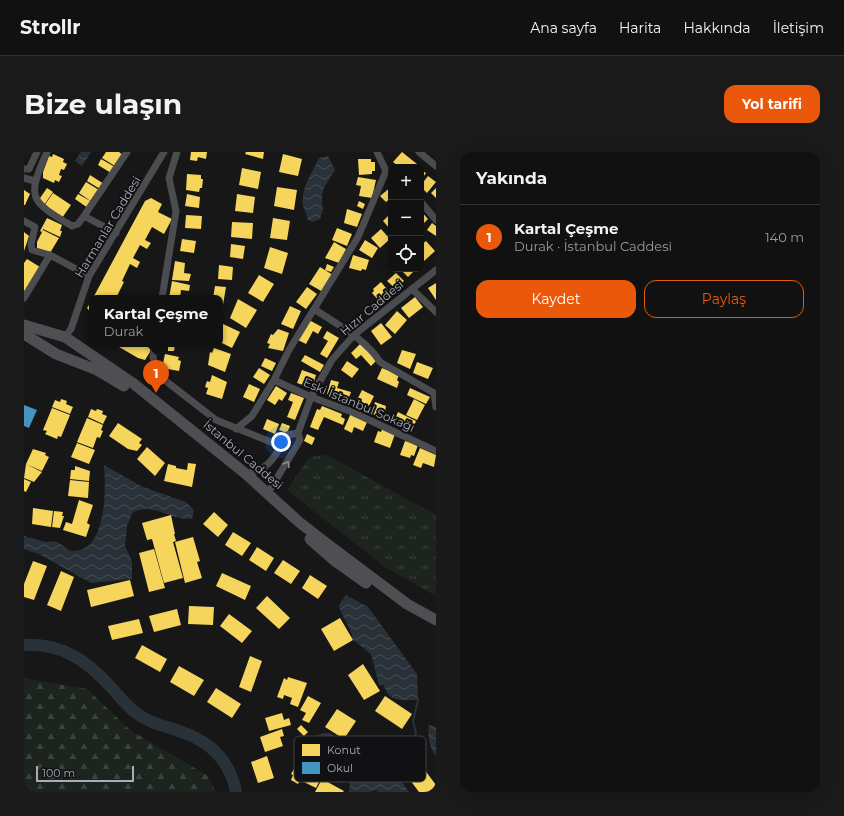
<!DOCTYPE html>
<html lang="tr">
<head>
<meta charset="utf-8">
<style>
  body { margin:0; font-family:Montserrat,sans-serif; background:#1a1a1a; color:#f1f3f6 }
  .controls { position:absolute; right:12px; top:12px; display:grid; overflow:hidden; border-radius:8px; box-shadow:0 4px 16px #0002 }
  .controls button { width:36px; height:36px; display:grid; place-items:center; padding:0; border:0; border-bottom:1px solid #303131; background:#111; color:#f1f3f6; font:20px sans-serif }
  .scale { position:absolute; left:12px; bottom:10px; width:98px; box-sizing:border-box; padding-left:4px; border:2px solid #a8adb8; border-top:0; font-size:11px; line-height:14px; white-space:nowrap; color:#a8adb8; -webkit-text-stroke:3px #111113; paint-order:stroke }
  .you { position:absolute; left:257px; top:290px; width:14px; height:14px; margin:-10px; border:3px solid #fff; border-radius:50%; background:#1a73e8; box-shadow:0 0 0 6px #1a73e833 }
  .badge { display:grid; place-items:center; width:26px; height:26px; border-radius:50%; background:#ea580c; color:#fff; font-size:13px; font-weight:700 }
  .pin { position:absolute; translate:-50% -33px; filter:drop-shadow(0 1px 2px #0008) }
  .pin::after { content:''; position:absolute; top:21px; width:14px; height:12px; background:inherit; clip-path:polygon(0 0,100% 0,50% 100%) }
  .popup { position:absolute; left:65px; top:143px; width:134px; height:52px; box-sizing:border-box; display:grid; place-content:center; border-radius:8px; background:#111; filter:drop-shadow(0 1px 3px #0005); font-size:13px; white-space:nowrap; color:#9c9d9f }
  .popup b { font-size:15px; color:#f1f3f6 }
  .popup::after { content:''; position:absolute; left:50%; top:100%; margin-left:-8px; border:8px solid transparent; border-top-color:#111 }
  .list { margin:0; padding:0; list-style:none }
  h2 { display:flex; justify-content:space-between; align-items:center; height:52px; margin:0; padding:0 16px; font-size:17px }
  h2 small { font-size:13px; font-weight:400; color:#9c9d9f }
  .list li { display:grid; grid-template-columns:26px 1fr auto; gap:12px; align-items:center; box-sizing:border-box; height:64px; padding:0 16px; border-top:1px solid #303131 }
  .list b { display:block; font-size:15px; white-space:nowrap }
  .list p { margin:0; font-size:13px; white-space:nowrap; color:#9c9d9f }
  .list em { font-size:13px; font-style:normal; color:#9c9d9f }
  .actions { display:flex; gap:8px; padding:12px 16px }
  .actions a { flex:1; padding:9px 0; border:1px solid #ea580c; border-radius:12px; text-align:center; font-size:14px; color:#ea580c }
  .actions .main { background:#ea580c; color:#fff }
  .icon { flex:none; width:22px; height:22px; fill:none; stroke:currentColor; stroke-width:2; stroke-linecap:round; stroke-linejoin:round }
  .map { position:relative; flex:none; width:412px; height:640px; overflow:hidden; border-radius:12px }
  header { display:flex; align-items:center; gap:24px; box-sizing:border-box; height:56px; padding:0 20px; background:#111; border-bottom:1px solid #303131 }
  header strong { font-size:19px }
  nav { display:flex; gap:22px; margin-inline-start:auto; font-size:14px }
  .intro { display:flex; align-items:center; justify-content:space-between; box-sizing:border-box; height:96px; padding:0 24px }
  h1 { margin:0; font-size:28px }
  .button { padding:10px 18px; border-radius:12px; background:#ea580c; color:#fff; font-size:14px; font-weight:700 }
  main { display:flex; gap:24px; padding:0 24px }
  aside { flex:1; background:#111; border-radius:12px; box-shadow:0 4px 16px #0002 }
  .map>svg:first-child { display:block }
</style>
</head>
<body>
<header>
<strong>Strollr</strong>
<nav><a>Ana sayfa</a><a>Harita</a><a>Hakkında</a><a>İletişim</a></nav>
</header>
<div class="intro"><h1>Bize ulaşın</h1><a class="button">Yol tarifi</a></div>
<main>
<div class="map">
<svg width="412" height="640" viewBox="0 0 412 640">
  <defs>
    <pattern id="grass-tufts" width="24" height="20" patternUnits="userSpaceOnUse"><rect width="24" height="20" fill="#1d241e"/><path d="M3 7l-1-3M5 7V3M7 7l1-3M15 17l-1-3M17 17v-4M19 17l1-3" fill="none" stroke="#3b413d"/></pattern>
    <pattern id="forest-firs" width="22" height="20" patternUnits="userSpaceOnUse"><rect width="22" height="20" fill="#1d241e"/><path d="M5 1l3.5 6h-7zM16 11l3.5 6h-7z" fill="#3b413d"/></pattern>
    <pattern id="water-waves" width="16" height="10" patternUnits="userSpaceOnUse"><rect width="16" height="10" fill="#2a3239"/><path d="M0 5q4-4 8 0t8 0" fill="none" stroke="#464d54"/></pattern>
  </defs>
  <rect width="100%" height="100%" fill="#171717"/>
  <!-- grass -->
  <path fill="url(#grass-tufts)" d="M303,303L412,363V444L361,415L263,338L285,305Z"/>
  <!-- forest -->
  <path fill="url(#forest-firs)" d="M0,526L63,537L106,578L184,624L192,640H0Z"/>
  <!-- water -->
  <path fill="url(#water-waves)" d="M57,0H67L58,14L51,9Z
    M304,4L311,18C306,26 298,36 298,45C298,57 301,53 296,67L289,70L284,68C283,63 280,58 279,53C276,38 289,19 295,6Z
    M80,313L119,335L162,350L170,358L168,367C152,368 140,359 125,357C120,356 114,359 109,360L103,374L101,394L108,409V427L67,431L15,402L0,397V384C7,386 14,388 21,390C24,390 29,389 33,390C39,392 42,399 49,399C83,400 82,336 80,313Z
    M322,443L344,455L393,522L394,548C379,548 364,551 360,533H355L347,502L329,488C327,474 318,467 315,453Z
    M405,573L412,575V605C406,596 403,584 405,573Z
    M299,581H306L312,587L313,607C333,627 349,619 373,623L385,640H354L353,638L345,640H325L326,632L320,627L317,631L313,630C302,616 303,610 283,606C283,593 288,586 299,581Z"/>
  <!-- homes -->
  <path fill="#f6d55c" d="M82,0H95L99,3L91,14L78,6Z
    M167,0H183L182,7L174,5L173,9L166,8Z
    M222,0H240L239,7L221,2Z
    M378,0L393,12L391,15H375L369,10Z
    M29,2L40,7L39,10L43,12L40,18L37,17L35,23L38,24L35,30L31,28L30,31L19,26V20L25,4L28,5Z
    M259,2L278,7L274,24L255,20Z
    M77,7L91,15L87,21L74,13Z
    M334,7H347V10H351V19H348V22L335,23Z
    M218,16L237,20L234,37L215,33Z
    M397,18L402,21L397,28Z
    M163,22L177,23V27H179L178,36H176L175,40L162,38Z
    M66,23L80,32L76,37L63,29Z
    M404,24L412,30L403,41L397,35V33Z
    M334,25L352,28L348,46L335,44L337,34L332,33Z
    M62,30L75,38L68,50L55,41Z
    M253,35L273,38L270,58L250,54Z
    M367,35V46L362,50L356,44Z
    M23,36L29,40L20,53L14,49Z
    M412,36V46L407,41Z
    M0,38L6,42L1,53H0Z
    M29,41L47,53L38,66L20,54Z
    M54,42L68,50L64,56L51,47Z
    M163,42L176,45L175,56L161,54Z
    M213,42L231,45L229,61L211,59Z
    M127,46L138,52L134,60L148,67L140,82L128,75L121,88L127,91L123,97L116,93L109,106L116,110L113,116L106,112L98,129L100,130L92,146H69L121,49Z
    M335,49L341,52L339,57L333,54Z
    M323,57L338,62L333,75L320,71Z
    M397,59L404,67L397,74Z
    M162,63L178,64L177,77L161,76Z
    M364,64L367,67V78L359,69Z
    M23,66L38,73L36,79H38L36,85L19,77L18,80L16,79Z
    M249,66L266,69L263,88L246,86Z
    M208,70L229,71L228,87L207,85Z
    M408,71L412,74V84L403,78Z
    M313,76L328,82L323,94L308,88Z
    M357,77L366,87L356,96L347,86Z
    M19,78L35,86L26,101L13,96V90Z
    M0,80L5,84L0,99Z
    M158,87L172,89L170,101L156,99Z
    M341,88L354,96L348,106L335,98Z
    M402,89L411,99L399,110L397,107V93Z
    M310,90L322,97L315,111L301,106Z
    M207,92L221,94L219,107L206,105Z
    M246,95L264,101L258,122L240,116Z
    M329,103L345,108L342,118L338,117L337,119L325,116Z
    M3,107L16,115L0,140V111Z
    M151,109L161,111L160,121L167,122L165,129L148,128Z
    M303,112L310,115L307,120L301,118Z
    M195,113L209,115L208,128L194,127Z
    M296,115L309,123L299,140L285,132Z
    M376,117H392L384,125Z
    M372,121L380,129L372,137L363,129Z
    M235,123L250,132L239,150L224,141Z
    M148,129L166,133L165,139L157,138L156,146H145Z
    M357,130L367,142L357,151L348,141L350,139L349,137Z
    M412,131V148L404,136Z
    M191,134L202,135L199,153H196V146H189Z
    M283,135L293,142L282,157L272,150Z
    M391,145L399,155L385,166L377,156Z
    M214,147L233,158L222,176L206,166Z
    M68,148V162L63,156Z
    M266,154L277,159L269,177L257,172Z
    M373,159L383,168L371,182L361,173Z
    M285,168L298,175L294,182L289,179L282,192L274,188Z
    M357,171L368,185L357,193L347,179Z
    M199,172L216,180L208,196L198,191L196,192V177Z
    M254,177L265,181L259,199L244,196L246,192L243,191L247,182L249,183Z
    M303,179L315,186L303,206L296,202L304,189L299,186Z
    M337,191L353,208L347,214L337,203L332,207L327,201Z
    M90,192H124L123,194L127,196L126,200L121,208L114,206Z
    M144,193H151L150,199H144Z
    M190,196L207,202L201,220L184,213L186,200L188,201Z
    M378,198L392,202L386,217L373,211Z
    M141,202L155,205L154,208L157,209L155,219L138,216Z
    M281,203L300,213L296,220L277,209Z
    M241,206L252,211L248,219L237,214Z
    M323,209L335,217L328,226L317,218Z
    M393,210L409,216L404,227L389,221Z
    M235,216L246,223L240,232L229,225Z
    M358,216L375,223L373,228L375,230L373,236L353,227Z
    M278,218L292,223L288,236L273,231Z
    M188,223L203,230L198,247L182,242L184,236L181,235L183,229L186,230Z
    M307,228L315,230L313,236L327,240L324,248L303,242Z
    M225,232L236,237L230,250L219,245Z
    M252,234L263,241L258,249L255,247L251,253L243,248Z
    M386,236L406,245L402,252L383,243Z
    M338,238L350,244L344,256L332,250Z
    M267,241L280,246L271,268L263,265L269,250L264,248Z
    M37,247L43,249L42,252L49,255L46,262L28,255L31,248L36,250Z
    M390,247L401,253L393,268L382,263Z
    M351,250L362,254L360,266L347,262Z
    M298,254L318,262L317,265L321,267L319,273L300,265L294,278L286,275L293,257L296,258Z
    M28,256L46,263L37,285L34,284L33,287L21,282L23,279L19,278Z
    M67,257L72,259L73,257L79,259L78,262L83,264L79,272L64,265Z
    M374,260L392,269L389,276L370,269Z
    M327,261L344,268L339,279L330,275L328,281L320,277Z
    M63,266L79,273L77,278L79,279L76,286L73,285L69,296L53,290Z
    M243,267L255,272L251,282L239,277Z
    M94,271L118,287L115,291L118,293L113,299L104,297L85,284Z
    M258,271L266,274L263,281L255,278Z
    M358,277L371,282L366,296L350,290L354,279L357,280Z
    M283,282L291,286L288,293L280,289Z
    M381,289L394,293L390,304L387,303L386,306L376,303Z
    M53,291L71,298L65,312L47,305Z
    M123,295L141,311L131,324L113,307Z
    M396,296L412,303L410,315L399,311L397,316L389,313Z
    M9,297L22,301L21,303L25,305L18,319L2,312Z
    M164,311L172,312L168,335L140,329L144,312L152,314V316L163,318Z
    M2,312L18,320L10,330L0,326Z
    M51,314L66,319L65,329L46,327L47,318H51Z
    M0,327L7,330L2,340L0,339Z
    M46,328L65,330L64,346L44,344Z
    M55,348L69,353L63,371L66,373L62,385L39,378L42,370L48,372Z
    M9,356L29,359L27,375L8,372Z
    M30,359L39,360L38,364H40L36,376L28,375Z
    M190,360L204,373L194,385L179,372Z
    M147,363L151,382H150L152,389L149,390L159,426L140,431L128,387L123,388L118,371Z
    M209,380L227,391L218,404L201,393Z
    M169,385L176,409L173,410L178,426L161,431L151,390Z
    M233,395L250,406L242,419L225,408Z
    M130,397L141,436L125,440L115,401Z
    M259,408L276,419L267,432L250,421Z
    M9,409L23,414L10,448L0,445V432Z
    M37,419L50,425L37,459L23,453Z
    M198,421L227,434L221,448L192,434Z
    M286,423L303,434L294,447L278,436Z
    M106,428L110,444L67,455L63,438Z
    M243,444L266,466L255,477L232,456Z
    M165,454L190,455L189,473L164,472Z
    M153,457L157,473L130,480L125,464Z
    M205,462L228,479L218,491L196,474Z
    M316,466L329,488L310,499L297,477Z
    M115,467L119,481L88,488L84,474Z
    M118,493L143,507L136,520L111,506Z
    M226,504L238,509L227,540L215,535Z
    M339,512L356,539L340,548L324,523Z
    M155,514L180,528L170,544L146,530Z
    M264,525L283,531L274,555L266,552L268,546L260,543L259,547L253,545L260,526L263,528Z
    M192,536L217,552L208,566L183,550Z
    M284,544L297,551L285,571L278,568L282,561L276,558Z
    M361,544L388,562L378,577L351,559Z
    M313,557L332,569L320,587L301,575Z
    M258,561L260,568L265,566L267,573L245,579L241,566Z
    M277,573L284,580L280,584L273,577Z
    M258,577L260,584L256,585L259,594L241,600L236,585Z
    M335,593L377,599L374,617L332,611Z
    M243,604L250,626L234,631L227,610Z
    M276,607L282,610L281,613L292,615L290,618L293,620L295,617L300,620L292,636L276,628L274,632L267,628L269,623L267,622Z
    M400,617L412,633V640H395L386,628Z
    M298,627L320,639L319,640H291Z"/>
  <!-- schools -->
  <path fill="#4393c3" d="M0,253L13,258L5,276L0,274Z"/>
  <g fill="none" stroke-linecap="round" stroke-linejoin="round">
    <!-- stream -->
    <path stroke="#2a3239" stroke-width="2" d="M373,623L383,610L392,581L389,569L394,548"/>
    <!-- river -->
    <path stroke="#2a3239" stroke-width="12" d="M0,493C38,491 62,508 87,535C96,545 104,556 115,563C128,572 141,574 155,579C186,589 206,608 212,640"/>
    <!-- minor -->
    <path stroke="#4b4c50" stroke-width="7" d="M23,0C2,47 6,49 48,74L54,72L60,64L103,0
      M353,0L362,19L367,21
      M395,0L412,14
      M0,17H5L13,0
      M0,26L11,29
      M397,50L412,68
      M60,64L92,81
      M0,69L11,75L7,92L8,98L26,103L65,124
      M388,137L412,160
      M0,146L26,103
      M138,146L152,59L145,26L153,0
      M290,157C311,171 343,188 356,210L410,241L412,255
      M41,185L47,177L65,124L140,0
      M131,192L129,205L131,213L138,226L192,268L257,294
      M250,228L287,245L328,260L412,299
      M212,277L228,264L250,228L265,198L334,85L362,19
      M222,322C247,317 251,304 263,283L274,281
      M244,341L276,288L274,281L287,245L308,208L330,183L412,118"/>
    <!-- primary -->
    <path stroke="#4d4f52" stroke-width="11" d="M0,173L41,185L110,232L222,322L275,370L306,394L383,452L412,468
      M0,182L32,202L73,218L100,234
      M286,387L311,409L342,431"/>
  </g>
  <!-- one-way arrows -->
  <defs><path id="oneway-chevron" d="M-2-3.5L2.5 0L-2 3.5" fill="none" stroke-width="1.6" stroke-linecap="round" stroke-linejoin="round"/></defs>
  <use stroke="#8c9099" href="#oneway-chevron" transform="translate(263 312) rotate(-59)"/>
  <g text-anchor="middle" stroke-width="4" stroke-linejoin="round" paint-order="stroke">
    <!-- street labels -->
    <g font-size="12" fill="#a8adb8" stroke="#111113">
      <text transform="translate(84 75) rotate(-59)" y="4">Harmanlar Caddesi</text>
      <text transform="translate(348 156) rotate(-40)" y="4">Hızır Caddesi</text>
      <text transform="translate(335 253) rotate(23)" y="4">Eski İstanbul Sokağı</text>
      <text transform="translate(219 303) rotate(40)" y="4">İstanbul Caddesi</text>
    </g>
  </g>
  <!-- legend -->
  <rect x="270" y="584" width="132" height="46" rx="6" fill="#111113" stroke="#3e4045" stroke-width="1"/>
  <rect x="278" y="592" width="18" height="12" fill="#f6d55c"/>
  <rect x="278" y="610" width="18" height="12" fill="#4393c3"/>
  <g font-size="11" fill="#a8adb8">
    <text x="303" y="602">Konut</text>
    <text x="303" y="620">Okul</text>
  </g>
</svg>
<div class="controls">
<button>+</button>
<button>−</button>
<button><svg class="icon" aria-label="locate" viewBox="0 0 24 24"><circle cx="12" cy="12" r="6"/><path d="M12 2v4M12 18v4M2 12h4M18 12h4"/></svg></button>
</div>
<div class="scale">100 m</div>
<div class="you"></div>
<div class="pin badge" style="left:132px;top:241px">1</div>
<div class="popup"><b>Kartal Çeşme</b>Durak</div>
</div>
<aside>
<h2>Yakında<small></small></h2>
<ul class="list">
<li><span class="badge">1</span><div><b>Kartal Çeşme</b><p>Durak · İstanbul Caddesi</p></div><em>140 m</em></li>
</ul>
<div class="actions"><a class="main">Kaydet</a><a>Paylaş</a></div>
</aside>
</main>
</body>
</html>
